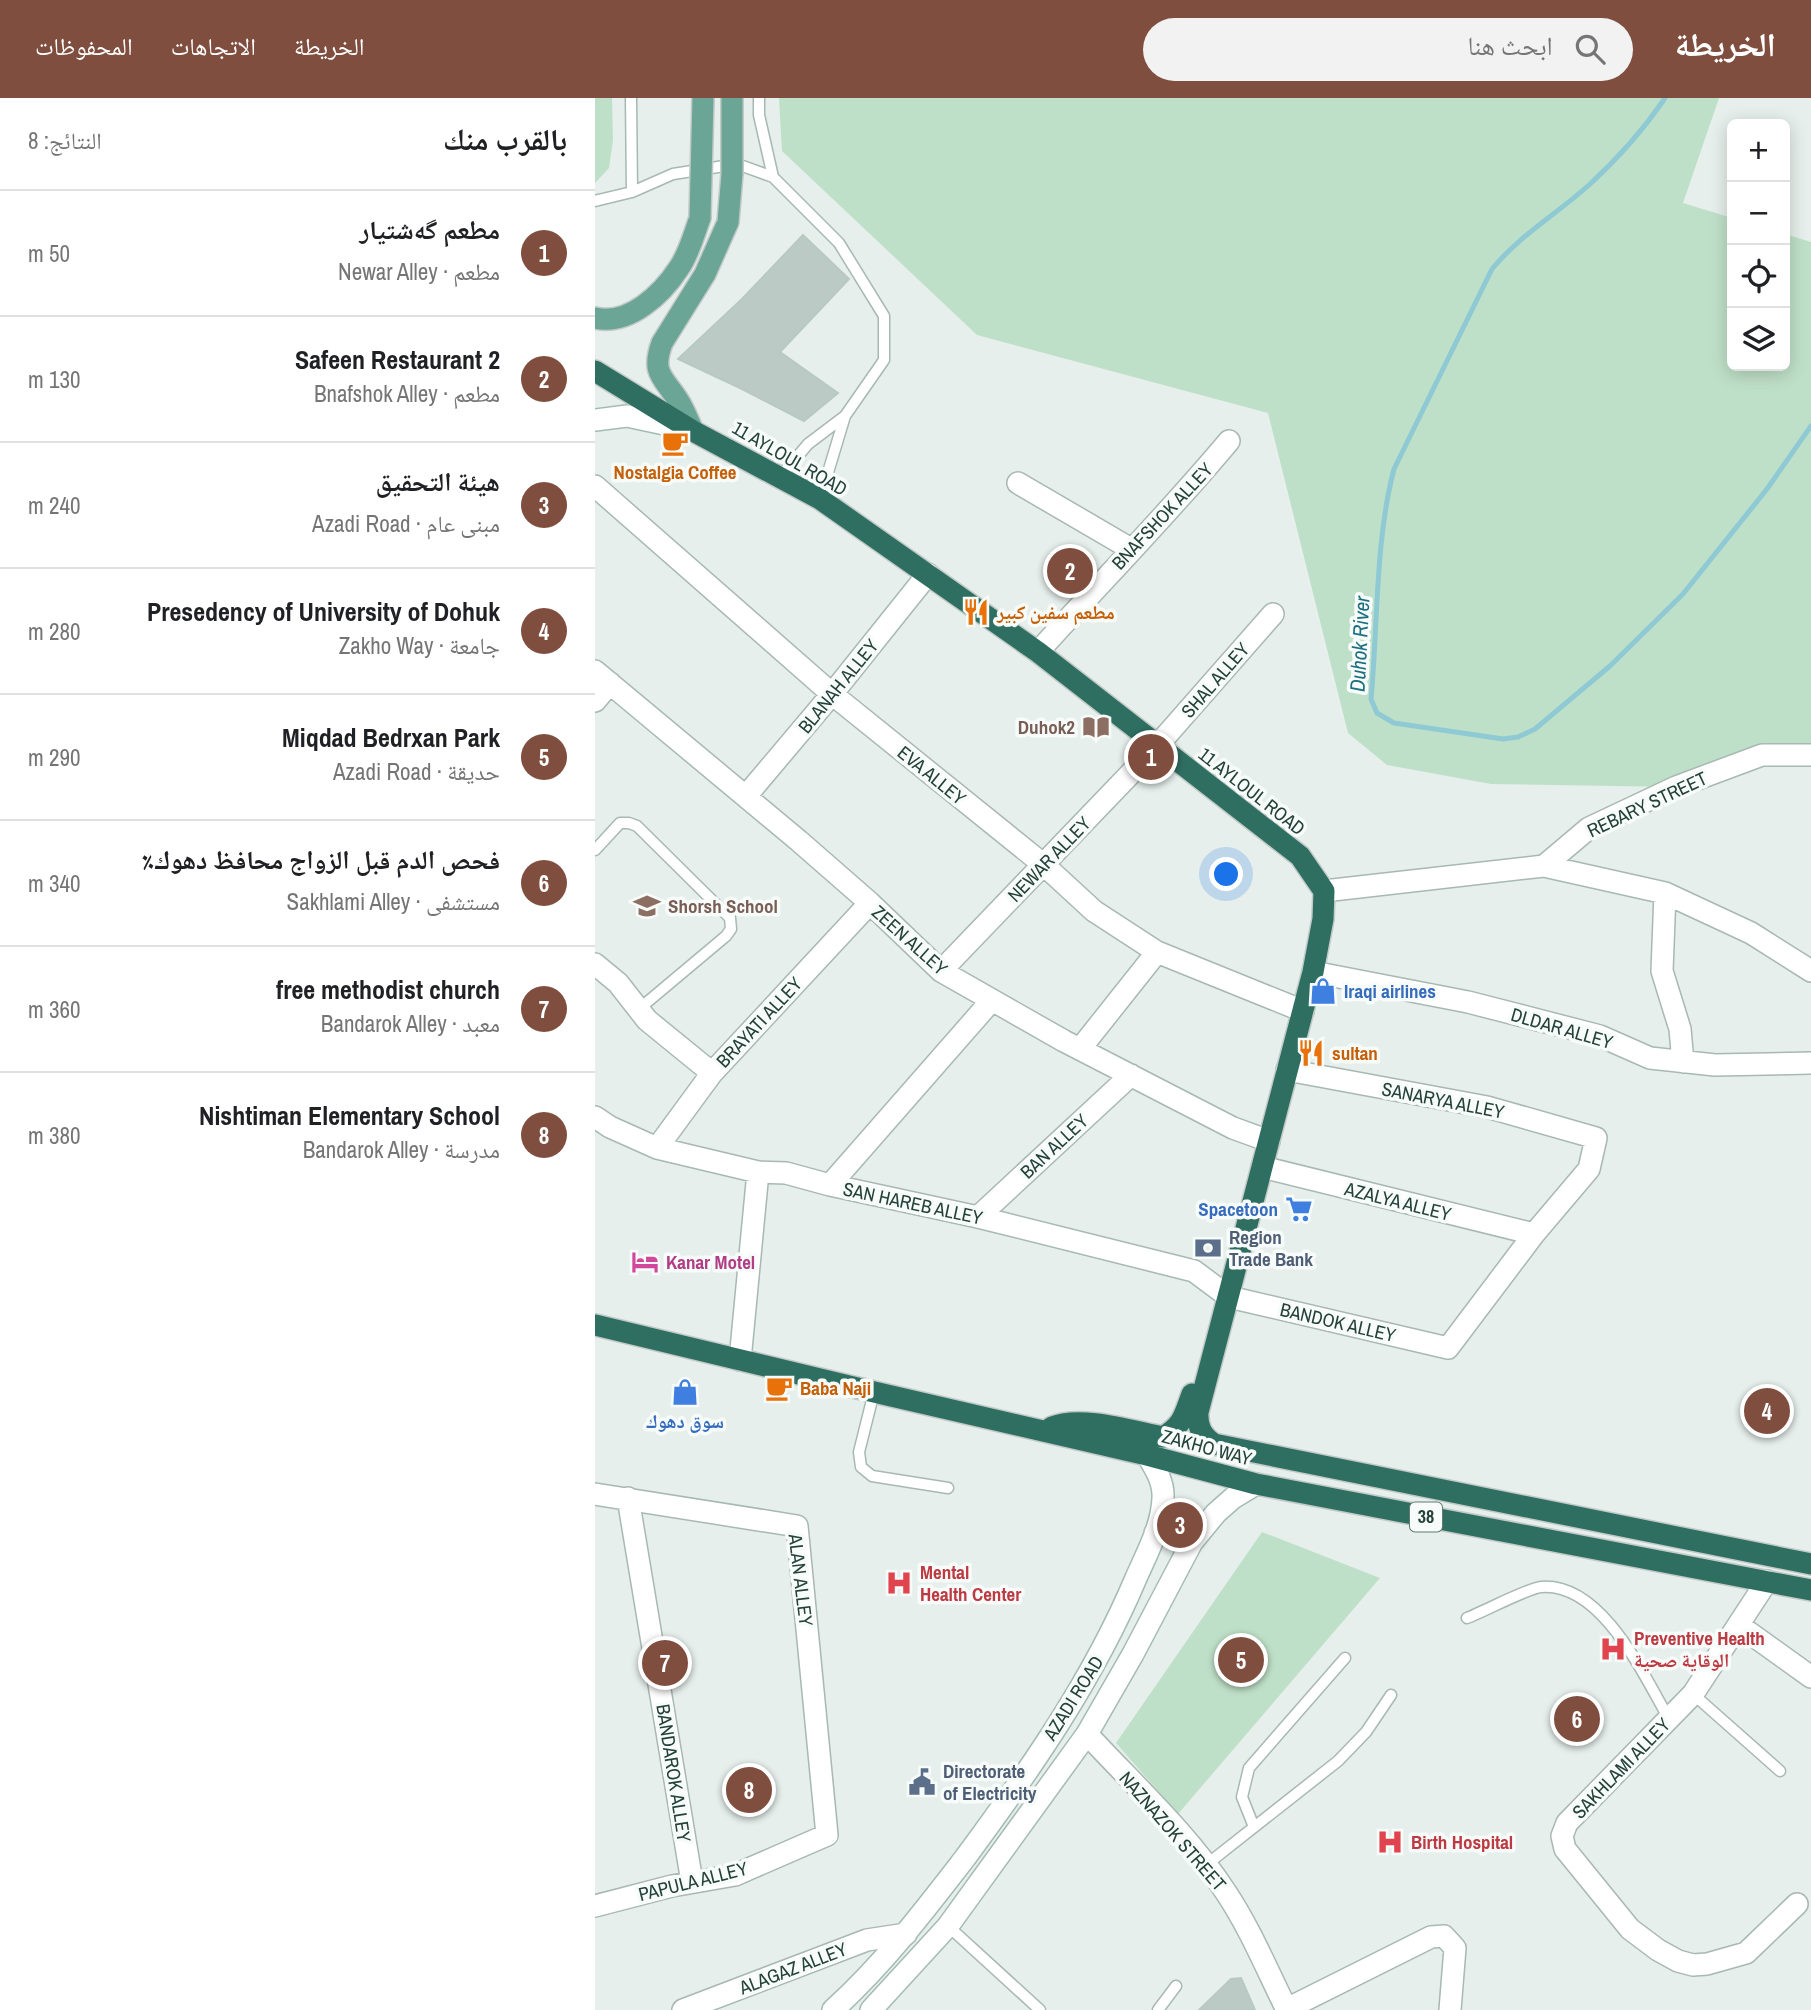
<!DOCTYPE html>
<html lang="ar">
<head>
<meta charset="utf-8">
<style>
  body { margin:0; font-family:"Archivo Narrow","Noto Naskh Arabic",sans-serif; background:#f2f2f2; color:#202124; direction:rtl }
  .controls { position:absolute; right:21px; top:21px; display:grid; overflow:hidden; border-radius:10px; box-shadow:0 4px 18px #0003 }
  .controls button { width:63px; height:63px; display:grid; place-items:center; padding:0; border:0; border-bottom:2px solid #e0e0e0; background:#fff; color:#202124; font:35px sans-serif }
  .you { position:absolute; left:632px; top:777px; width:24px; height:24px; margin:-18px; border:5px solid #fff; border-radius:50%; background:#1a73e8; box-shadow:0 0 0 10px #1a73e833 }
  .badge { display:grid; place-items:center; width:46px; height:46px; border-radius:50%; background:#7f4e3f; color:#fff; font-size:23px; font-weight:700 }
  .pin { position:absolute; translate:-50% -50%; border:4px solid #fff; box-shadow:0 2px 7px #0006 }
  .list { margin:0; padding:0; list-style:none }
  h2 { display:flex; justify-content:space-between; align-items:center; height:91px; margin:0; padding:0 28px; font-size:30px }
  h2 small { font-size:23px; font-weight:400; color:#757577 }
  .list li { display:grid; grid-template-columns:46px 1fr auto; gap:21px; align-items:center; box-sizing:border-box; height:126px; padding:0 28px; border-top:2px solid #e0e0e0 }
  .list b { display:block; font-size:26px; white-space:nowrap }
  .list p { margin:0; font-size:23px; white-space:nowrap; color:#757577 }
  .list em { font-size:23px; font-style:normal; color:#757577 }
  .icon { flex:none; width:38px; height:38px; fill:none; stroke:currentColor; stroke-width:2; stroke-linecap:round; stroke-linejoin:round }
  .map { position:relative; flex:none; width:1216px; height:1912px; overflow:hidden; direction:ltr }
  header { display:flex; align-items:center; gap:42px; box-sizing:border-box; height:98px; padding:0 35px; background:#7f4e3f; color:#fff }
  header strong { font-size:33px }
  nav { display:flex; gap:38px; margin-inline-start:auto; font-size:24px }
  .search { width:490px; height:63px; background:#f2f2f2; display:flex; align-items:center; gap:18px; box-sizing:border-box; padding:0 24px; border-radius:38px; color:#757577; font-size:26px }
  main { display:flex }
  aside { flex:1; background:#fff }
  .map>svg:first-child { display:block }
</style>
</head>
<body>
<header>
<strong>الخريطة</strong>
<div class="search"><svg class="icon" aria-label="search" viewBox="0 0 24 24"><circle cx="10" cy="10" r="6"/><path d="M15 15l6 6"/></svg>ابحث هنا</div>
<nav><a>الخريطة</a><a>الاتجاهات</a><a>المحفوظات</a></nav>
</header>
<main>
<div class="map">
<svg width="1216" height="1912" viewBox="0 0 1216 1912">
  <rect width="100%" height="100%" fill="#e6efeb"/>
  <!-- green -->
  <path fill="#bfe0c8" d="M0,0H17L18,42L14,70L0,85Z
    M184,0H1124L1088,105L1137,120V268H1190V136L1216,144V657H1167L1081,689L896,686L792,667L753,635L673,315L382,237L187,53Z
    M667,1434L785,1480L583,1716L521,1645Z"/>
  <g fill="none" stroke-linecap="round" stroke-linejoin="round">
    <!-- stream -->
    <path stroke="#8ec9d4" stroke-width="5" d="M1070,0C1049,31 1022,61 995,86C962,116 925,137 897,171L799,371C780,443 783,527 776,601L782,615L799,625L908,641L923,639L940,631L1015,568L1088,496L1172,391L1216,328"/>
  </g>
  <!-- building -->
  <path fill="#bbcac4" stroke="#b8c9c2" stroke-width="2" d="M208,137L254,181L185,254L243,295L209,323L145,290L83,261L147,201Z
    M646,1880L660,1912H604L636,1881Z"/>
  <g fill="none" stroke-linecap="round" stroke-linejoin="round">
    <defs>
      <path id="lane" d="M164,0V17L178,79L244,145L289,218V262L250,318L225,401
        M37,94L78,76L142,66L178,79
        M0,103L37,94L36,0
        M186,378L213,346L250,318
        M0,752L25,725H34L42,728L135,820L136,831L131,838L44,911
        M279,1294L264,1354L266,1369L277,1378L353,1390
        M872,1520C888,1514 933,1490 946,1489C1007,1484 1049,1578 1074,1621
        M1098,1596L1185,1673
        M659,1729L647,1699L654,1670L750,1560
        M611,1767L743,1663L771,1634L796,1597
        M353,1828L445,1912
        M563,1912L581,1888"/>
      <path id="street" d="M423,385L536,451
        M0,388L237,596L449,767L499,813L562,854L708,913
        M443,554C506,484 573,416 634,343
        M0,573L204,743L275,805L346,873L469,943L638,1030L674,1043
        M0,603L15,585
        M151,698L237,596L333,476
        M949,768L1070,795L1156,835L1216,873
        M729,793L949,768L994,730L1081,689L1167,657H1216
        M1070,795L1067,873L1085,931L1088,964
        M0,866L23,885L52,922L117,975
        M346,873L562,648L678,516
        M718,874L873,904L1005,938L1055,960L1120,967L1216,965
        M485,951L562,854
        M0,1019L15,1029L62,1050L163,1074L191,1075L235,1087L383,1119L599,1173L634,1199L853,1250L939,1136L994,1071L1001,1040L892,1009L692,972
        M62,1050L117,975L275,805
        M667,1069L939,1136
        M235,1087L397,902
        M383,1119L536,977
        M145,1262L163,1074
        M0,1396L202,1428L232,1737L140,1777L77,1788L0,1808
        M33,1400L97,1784
        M1172,1483L1098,1596L972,1725L967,1738L970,1751L1035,1831L1063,1852L1083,1863L1098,1867L1112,1866L1151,1855L1202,1806
        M1145,1528L1216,1579
        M492,1636C539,1687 592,1735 630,1793C655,1830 672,1872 692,1912
        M692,1911L836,1839L849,1838L860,1850L855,1912
        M88,1912L272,1842L311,1836"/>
      <path id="secondary" d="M0,322L32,318L93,331
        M560,1435L577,1430L592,1437L597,1444
        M238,1912C288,1867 329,1813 370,1760C435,1672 498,1582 541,1480C552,1455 567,1428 568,1400C569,1384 560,1370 552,1357
        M276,1912L353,1828L492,1636L538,1556L597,1444L621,1415L638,1400L661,1386"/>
      <path id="primary" d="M0,220C34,228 67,196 84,170C94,156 99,136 105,120
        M98,333C93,322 89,311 83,302C68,279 56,275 67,245L110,176L133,124"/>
      <path id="highway" d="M0,273L98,333L225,401L443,554L705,758L729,793L728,821L718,874L603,1314C602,1329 607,1338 619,1346L1216,1466
        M0,1227L279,1294L552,1357L661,1386L1216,1492
        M457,1329C486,1317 537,1333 568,1339C589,1326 589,1317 597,1296"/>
    </defs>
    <!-- lane casing -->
    <use href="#lane" stroke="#a8b8b2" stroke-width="13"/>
    <!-- street casing -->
    <use href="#street" stroke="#a8b8b2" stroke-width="24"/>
    <!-- secondary casing -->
    <use href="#secondary" stroke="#a4bbb3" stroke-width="24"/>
    <!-- primary casing -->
    <use href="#primary" stroke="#c2cac8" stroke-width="24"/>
    <!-- highway casing -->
    <use href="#highway" stroke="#c2cac8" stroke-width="24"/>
    <!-- lane -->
    <use href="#lane" stroke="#fff" stroke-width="10"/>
    <!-- street -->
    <use href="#street" stroke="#fff" stroke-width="21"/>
    <!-- secondary -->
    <use href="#secondary" stroke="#fff" stroke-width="21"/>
    <!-- primary -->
    <use href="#primary" stroke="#6aa596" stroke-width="21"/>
    <!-- highway -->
    <use href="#highway" stroke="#2f6f62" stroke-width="21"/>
    <defs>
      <path id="primary-bridge" d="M105,120L108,0
        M133,124L137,76V0"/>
    </defs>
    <!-- primary-bridge casing -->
    <use href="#primary-bridge" stroke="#c2cac8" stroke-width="24" stroke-linecap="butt"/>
    <!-- primary-bridge -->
    <use href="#primary-bridge" stroke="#6aa596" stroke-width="21"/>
  </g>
  <!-- icons -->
  <defs>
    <symbol id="cafe-bare" viewBox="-9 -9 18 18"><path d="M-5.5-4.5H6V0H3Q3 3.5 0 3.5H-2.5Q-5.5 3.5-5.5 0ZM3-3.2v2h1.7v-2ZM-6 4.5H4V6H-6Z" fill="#e8710a" stroke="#f7fbf9" stroke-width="2.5" paint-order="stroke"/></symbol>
    <symbol id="restaurant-bare" viewBox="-9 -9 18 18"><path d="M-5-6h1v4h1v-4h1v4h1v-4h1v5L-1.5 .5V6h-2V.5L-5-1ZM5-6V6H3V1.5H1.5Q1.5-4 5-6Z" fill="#e8710a" stroke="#f7fbf9" stroke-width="2.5" paint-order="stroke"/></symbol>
    <symbol id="library-bare" viewBox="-9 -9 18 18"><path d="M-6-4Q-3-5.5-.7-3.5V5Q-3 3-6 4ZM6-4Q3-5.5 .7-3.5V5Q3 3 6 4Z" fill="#8d6e63" stroke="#f7fbf9" stroke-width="2.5" paint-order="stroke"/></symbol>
    <symbol id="school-bare" viewBox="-9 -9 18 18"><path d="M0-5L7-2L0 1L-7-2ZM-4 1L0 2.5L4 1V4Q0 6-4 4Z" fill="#8d6e63" stroke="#f7fbf9" stroke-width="2.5" paint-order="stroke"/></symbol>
    <symbol id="shop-bare" viewBox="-9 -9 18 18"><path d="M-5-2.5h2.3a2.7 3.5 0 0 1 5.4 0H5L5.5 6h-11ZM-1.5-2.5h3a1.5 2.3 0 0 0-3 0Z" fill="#3f7fe0" stroke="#f7fbf9" stroke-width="2.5" paint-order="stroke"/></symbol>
    <symbol id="supermarket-bare" viewBox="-9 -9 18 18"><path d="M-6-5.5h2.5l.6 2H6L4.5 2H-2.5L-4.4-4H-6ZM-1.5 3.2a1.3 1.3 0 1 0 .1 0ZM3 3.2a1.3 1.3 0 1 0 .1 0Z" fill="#3f7fe0" stroke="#f7fbf9" stroke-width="2.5" paint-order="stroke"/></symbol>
    <symbol id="bank-bare" viewBox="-9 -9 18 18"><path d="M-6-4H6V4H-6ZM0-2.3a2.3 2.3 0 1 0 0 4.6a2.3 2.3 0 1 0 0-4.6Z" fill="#5c6f8a" stroke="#f7fbf9" stroke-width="2.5" paint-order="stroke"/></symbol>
    <symbol id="hotel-bare" viewBox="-9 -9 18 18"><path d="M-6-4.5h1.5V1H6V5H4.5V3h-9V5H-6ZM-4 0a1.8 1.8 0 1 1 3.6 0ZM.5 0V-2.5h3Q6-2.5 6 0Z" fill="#d1479c" stroke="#f7fbf9" stroke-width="2.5" paint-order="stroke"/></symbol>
    <symbol id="hospital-bare" viewBox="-9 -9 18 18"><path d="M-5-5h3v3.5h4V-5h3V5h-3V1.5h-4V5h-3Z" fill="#e0444e" stroke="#f7fbf9" stroke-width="2.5" paint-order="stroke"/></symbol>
    <symbol id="civic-bare" viewBox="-9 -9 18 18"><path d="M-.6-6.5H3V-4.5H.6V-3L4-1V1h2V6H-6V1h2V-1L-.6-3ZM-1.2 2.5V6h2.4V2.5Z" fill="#5c6f8a" stroke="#f7fbf9" stroke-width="2.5" paint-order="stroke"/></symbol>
  </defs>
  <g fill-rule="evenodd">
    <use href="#cafe-bare" x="61" y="326" width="38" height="38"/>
    <use href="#restaurant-bare" x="362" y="495" width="38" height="38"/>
    <use href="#library-bare" x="482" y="610" width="38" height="38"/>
    <use href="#school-bare" x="33" y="789" width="38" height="38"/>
    <use href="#shop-bare" x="709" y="874" width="38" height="38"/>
    <use href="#restaurant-bare" x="697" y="936" width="38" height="38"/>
    <use href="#supermarket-bare" x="685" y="1092" width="38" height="38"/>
    <use href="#bank-bare" x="594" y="1131" width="38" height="38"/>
    <use href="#hotel-bare" x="31" y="1145" width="38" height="38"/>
    <use href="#cafe-bare" x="165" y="1271" width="38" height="38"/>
    <use href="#shop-bare" x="71" y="1275" width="38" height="38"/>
    <use href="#hospital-bare" x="285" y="1466" width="38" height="38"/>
    <use href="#hospital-bare" x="999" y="1532" width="38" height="38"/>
    <use href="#civic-bare" x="308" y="1665" width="38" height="38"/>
    <use href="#hospital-bare" x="776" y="1725" width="38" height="38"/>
  </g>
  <g text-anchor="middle" stroke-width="7" stroke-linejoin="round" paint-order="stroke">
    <!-- shield labels -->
    <rect fill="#f7fbf9" stroke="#637a73" stroke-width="2" x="815" y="1404.5" width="32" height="29" rx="5"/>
    <g font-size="18" font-weight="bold" fill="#24423a">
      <text x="831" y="1425">38</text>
    </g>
    <!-- street labels -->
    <g font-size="19" fill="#24423a" stroke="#f7fbf9">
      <text transform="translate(195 360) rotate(30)" y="7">11 AYLOUL ROAD</text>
      <text transform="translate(567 418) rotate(-47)" y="7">BNAFSHOK ALLEY</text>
      <text transform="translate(620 582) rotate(-49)" y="7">SHAL ALLEY</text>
      <text transform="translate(243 588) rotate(-51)" y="7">BLANAH ALLEY</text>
      <text transform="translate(337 677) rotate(39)" y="7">EVA ALLEY</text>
      <text transform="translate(657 693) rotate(38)" y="7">11 AYLOUL ROAD</text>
      <text transform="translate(1052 706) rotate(-25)" y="7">REBARY STREET</text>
      <text transform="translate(454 761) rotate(-46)" y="7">NEWAR ALLEY</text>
      <text transform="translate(315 842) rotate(42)" y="7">ZEEN ALLEY</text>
      <text transform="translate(164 924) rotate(-47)" y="7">BRAYATI ALLEY</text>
      <text transform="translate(967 930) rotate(16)" y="7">DLDAR ALLEY</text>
      <text transform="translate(848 1002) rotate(11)" y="7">SANARYA ALLEY</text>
      <text transform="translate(459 1048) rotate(-43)" y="7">BAN ALLEY</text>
      <text transform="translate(803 1103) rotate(14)" y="7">AZALYA ALLEY</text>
      <text transform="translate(318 1105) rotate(12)" y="7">SAN HAREB ALLEY</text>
      <text transform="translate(743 1224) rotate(13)" y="7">BANDOK ALLEY</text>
      <text transform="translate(612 1349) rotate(15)" y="7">ZAKHO WAY</text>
      <text transform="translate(206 1482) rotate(83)" y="7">ALAN ALLEY</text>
      <text transform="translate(478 1600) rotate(-58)" y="7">AZADI ROAD</text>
      <text transform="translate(1026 1670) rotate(-46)" y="7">SAKHLAMI ALLEY</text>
      <text transform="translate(79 1675) rotate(81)" y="7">BANDAROK ALLEY</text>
      <text transform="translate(578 1733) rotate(49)" y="7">NAZNAZOK STREET</text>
      <text transform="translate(98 1783) rotate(-14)" y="7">PAPULA ALLEY</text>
      <text transform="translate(198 1870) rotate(-21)" y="7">ALAGAZ ALLEY</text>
    </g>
    <!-- food labels -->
    <g font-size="19" font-weight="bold" fill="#c56008" stroke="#f7fbf9" text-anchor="start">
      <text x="80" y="381" text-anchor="middle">Nostalgia Coffee</text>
      <text x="402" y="521">مطعم سفين كبير</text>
      <text x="737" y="962">sultan</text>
      <text x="205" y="1297">Baba Naji</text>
    </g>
    <!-- education labels -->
    <g font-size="19" font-weight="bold" fill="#785e54" stroke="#f7fbf9" text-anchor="end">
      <text x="480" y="636">Duhok2</text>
      <text x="73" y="815" text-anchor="start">Shorsh School</text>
    </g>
    <!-- shop labels -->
    <g font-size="19" font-weight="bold" fill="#366cbe" stroke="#f7fbf9" text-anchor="start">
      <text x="749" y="900">Iraqi airlines</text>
      <text x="683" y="1118" text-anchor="end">Spacetoon</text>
      <text x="90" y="1330" text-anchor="middle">سوق دهوك</text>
    </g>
    <!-- service labels -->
    <g font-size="19" font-weight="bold" fill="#4e5e75" stroke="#f7fbf9" text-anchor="start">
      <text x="634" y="1146">Region<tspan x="634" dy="22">Trade Bank</tspan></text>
      <text x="348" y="1680">Directorate<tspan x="348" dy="22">of Electricity</tspan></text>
    </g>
    <!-- hotel labels -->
    <g font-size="19" font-weight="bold" fill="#b23c85" stroke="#f7fbf9" text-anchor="start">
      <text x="71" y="1171">Kanar Motel</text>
    </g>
    <!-- health labels -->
    <g font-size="19" font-weight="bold" fill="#be3a42" stroke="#f7fbf9" text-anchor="start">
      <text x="325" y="1481">Mental<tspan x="325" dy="22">Health Center</tspan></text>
      <text x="1039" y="1547">Preventive Health<tspan x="1039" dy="22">الوقایة صحیة</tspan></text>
      <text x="816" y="1751">Birth Hospital</text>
    </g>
    <!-- water labels -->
    <g font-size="21" font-style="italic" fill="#1c6f80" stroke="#f7fbf9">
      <text transform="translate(765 546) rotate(-87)" y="7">Duhok River</text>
    </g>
  </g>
</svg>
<div class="controls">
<button>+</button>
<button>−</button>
<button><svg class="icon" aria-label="locate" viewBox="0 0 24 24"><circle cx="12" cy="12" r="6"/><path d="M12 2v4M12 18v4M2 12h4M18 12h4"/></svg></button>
<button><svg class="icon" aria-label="layers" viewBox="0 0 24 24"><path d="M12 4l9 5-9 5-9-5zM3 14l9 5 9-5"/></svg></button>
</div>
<div class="you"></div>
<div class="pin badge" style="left:556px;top:659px">1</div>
<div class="pin badge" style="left:475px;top:473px">2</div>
<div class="pin badge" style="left:585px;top:1427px">3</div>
<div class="pin badge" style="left:1172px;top:1313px">4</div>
<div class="pin badge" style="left:646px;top:1562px">5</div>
<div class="pin badge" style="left:982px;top:1621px">6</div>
<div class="pin badge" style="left:70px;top:1565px">7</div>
<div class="pin badge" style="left:154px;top:1692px">8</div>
</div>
<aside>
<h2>بالقرب منك<small>النتائج: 8</small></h2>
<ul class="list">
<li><span class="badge">1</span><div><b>مطعم گەشتیار</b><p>مطعم · Newar Alley</p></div><em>50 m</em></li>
<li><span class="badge">2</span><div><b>Safeen Restaurant 2</b><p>مطعم · Bnafshok Alley</p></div><em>130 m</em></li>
<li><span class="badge">3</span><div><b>هيئة التحقيق</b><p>مبنى عام · Azadi Road</p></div><em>240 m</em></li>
<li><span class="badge">4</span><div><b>Presedency of University of Dohuk</b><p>جامعة · Zakho Way</p></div><em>280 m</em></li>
<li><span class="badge">5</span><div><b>Miqdad Bedrxan Park</b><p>حديقة · Azadi Road</p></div><em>290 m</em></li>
<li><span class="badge">6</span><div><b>فحص الدم قبل الزواج محافظ دهوك٪</b><p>مستشفى · Sakhlami Alley</p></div><em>340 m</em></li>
<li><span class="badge">7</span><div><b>free methodist church</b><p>معبد · Bandarok Alley</p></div><em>360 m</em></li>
<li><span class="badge">8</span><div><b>Nishtiman Elementary School</b><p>مدرسة · Bandarok Alley</p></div><em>380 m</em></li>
</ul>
</aside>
</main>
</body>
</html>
